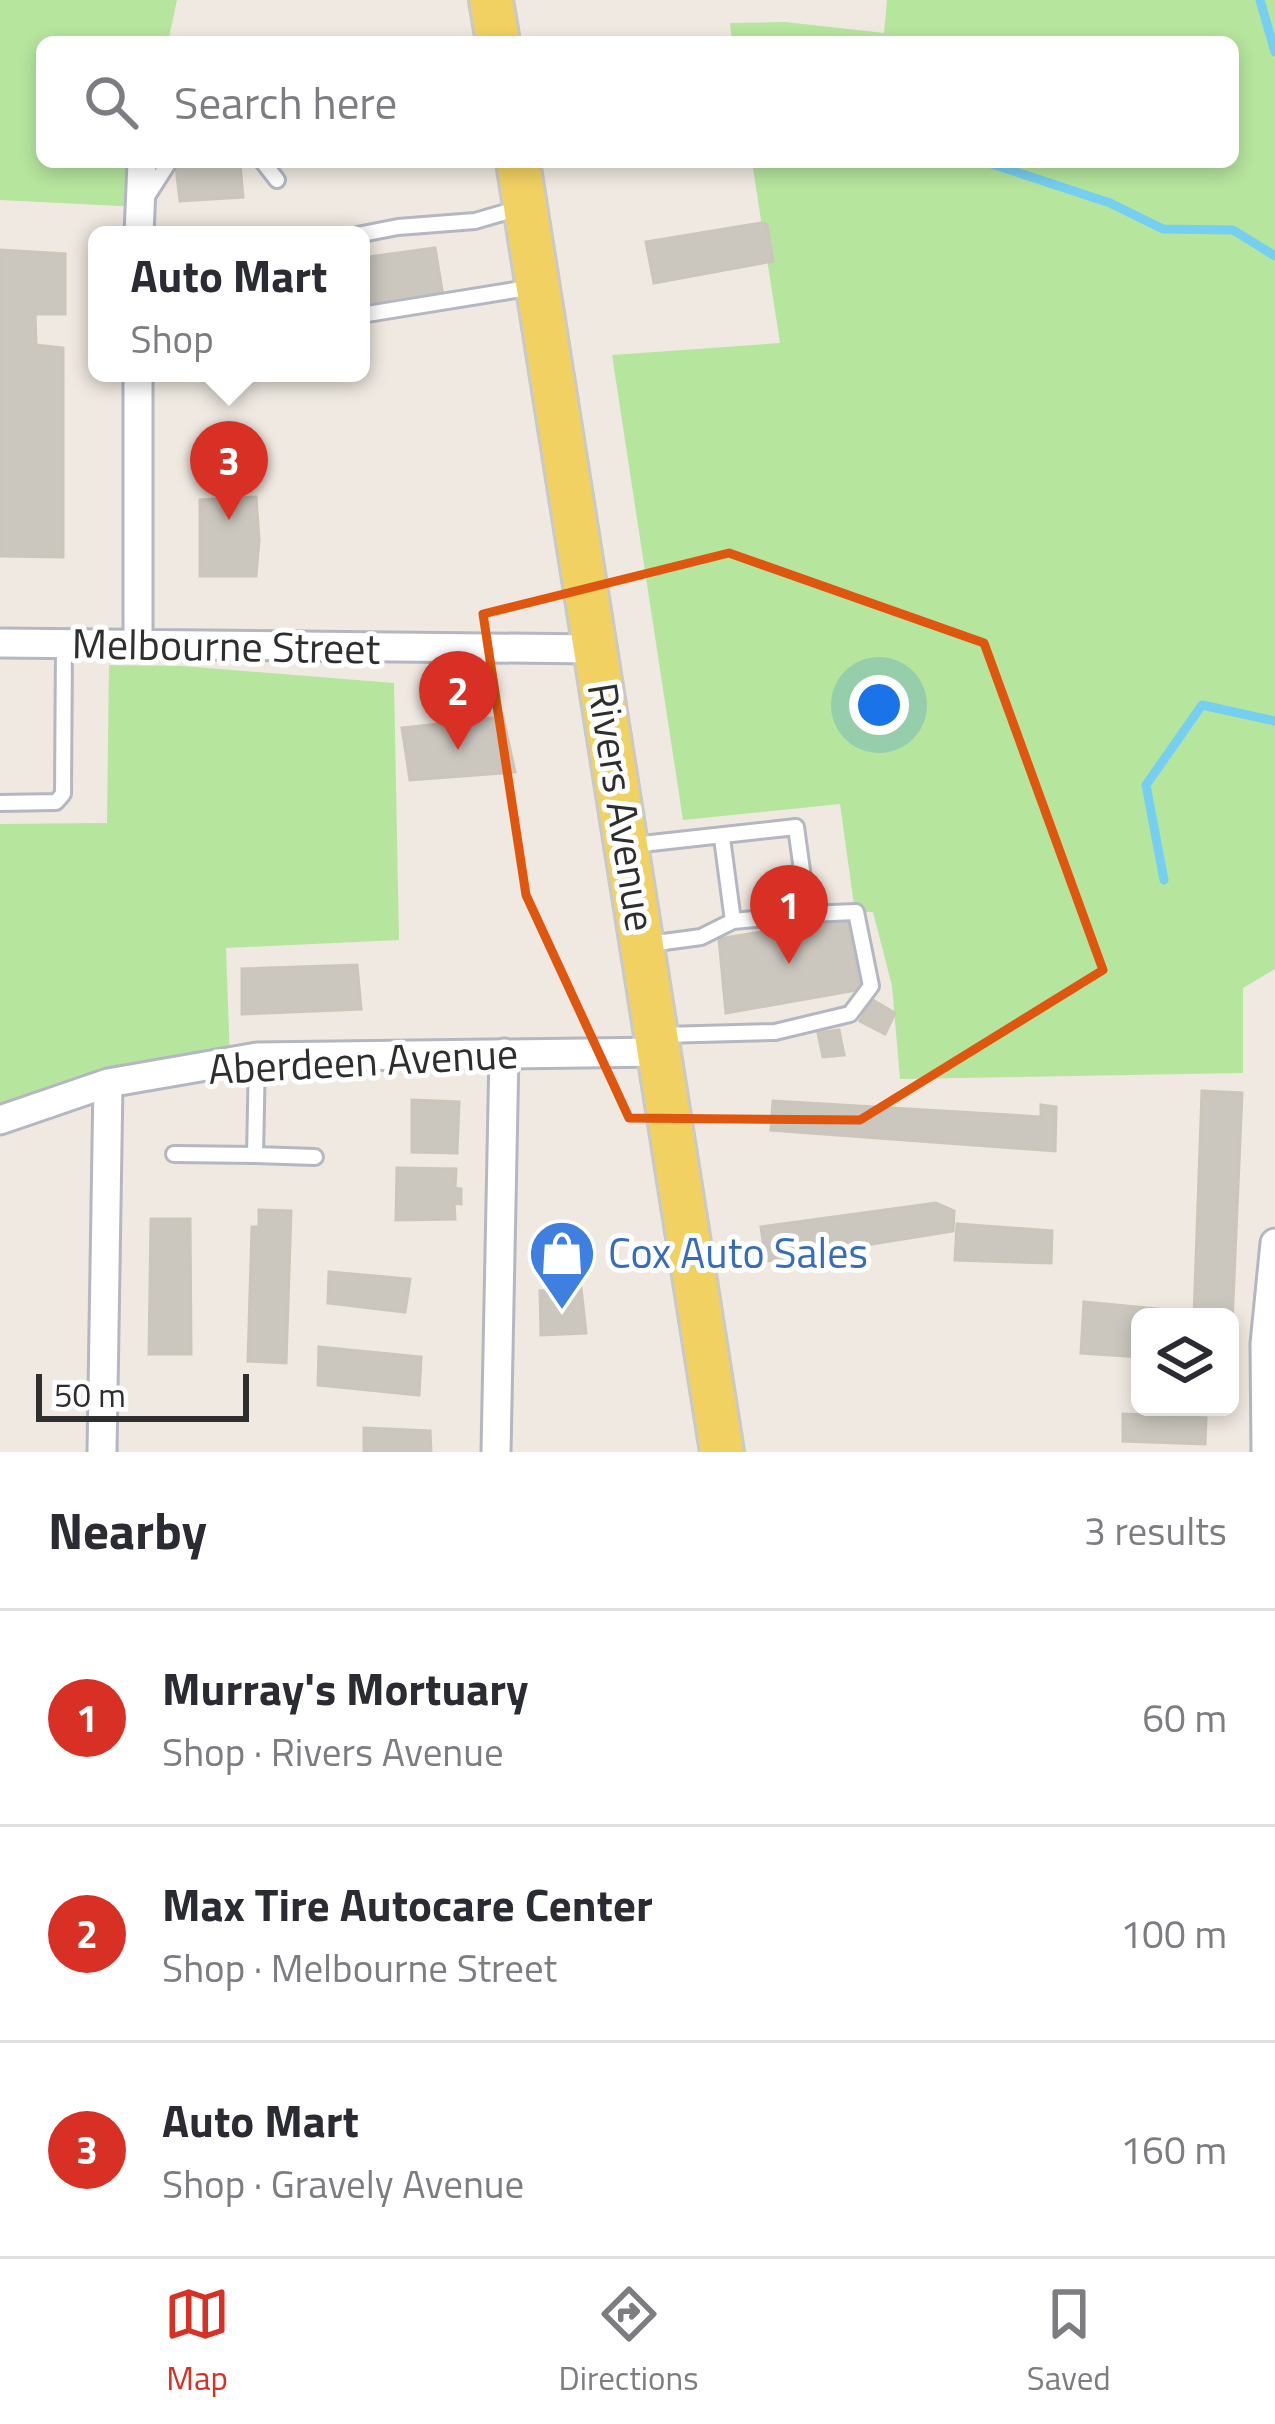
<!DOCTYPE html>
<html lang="en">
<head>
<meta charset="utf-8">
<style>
  body { margin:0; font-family:"Titillium Web",sans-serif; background:#f2f2f3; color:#2b2b33 }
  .controls { position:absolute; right:36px; bottom:36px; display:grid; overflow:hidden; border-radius:18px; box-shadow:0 6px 18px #0003 }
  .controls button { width:108px; height:108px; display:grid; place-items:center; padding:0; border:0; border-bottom:3px solid #e1e1e2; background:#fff; color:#2b2b33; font:60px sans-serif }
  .scale { position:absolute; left:36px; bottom:30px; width:213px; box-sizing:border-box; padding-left:12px; border:6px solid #2e2e2e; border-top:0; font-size:33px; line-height:42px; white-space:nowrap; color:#2e2e2e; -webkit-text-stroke:9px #fff; paint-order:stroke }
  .you { position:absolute; left:879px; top:705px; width:42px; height:42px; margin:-30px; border:9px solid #fff; border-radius:50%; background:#1a73e8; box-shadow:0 0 0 18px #1a73e833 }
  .badge { display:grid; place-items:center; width:78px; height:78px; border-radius:50%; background:#d93025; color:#fff; font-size:39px; font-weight:700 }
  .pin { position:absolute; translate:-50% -99px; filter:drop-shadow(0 3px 6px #0008) }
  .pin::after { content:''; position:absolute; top:63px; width:42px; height:36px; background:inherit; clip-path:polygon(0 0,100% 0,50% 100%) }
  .popup { position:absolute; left:88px; top:226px; width:282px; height:156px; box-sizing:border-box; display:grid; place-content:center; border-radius:18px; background:#fff; filter:drop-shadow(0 3px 9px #0005); font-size:39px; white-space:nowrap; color:#7c7c81 }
  .popup b { font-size:45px; color:#2b2b33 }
  .popup::after { content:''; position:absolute; left:50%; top:100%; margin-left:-24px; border:24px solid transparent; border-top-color:#fff }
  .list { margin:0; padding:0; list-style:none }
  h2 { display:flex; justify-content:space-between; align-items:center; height:156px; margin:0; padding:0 48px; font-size:51px }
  h2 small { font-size:39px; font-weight:400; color:#7c7c81 }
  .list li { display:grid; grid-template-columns:78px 1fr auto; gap:36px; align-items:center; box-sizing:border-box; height:216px; padding:0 48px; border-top:3px solid #e1e1e2 }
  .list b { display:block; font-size:45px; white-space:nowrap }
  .list p { margin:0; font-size:39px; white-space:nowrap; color:#7c7c81 }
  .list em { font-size:39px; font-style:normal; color:#7c7c81 }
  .icon { flex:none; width:66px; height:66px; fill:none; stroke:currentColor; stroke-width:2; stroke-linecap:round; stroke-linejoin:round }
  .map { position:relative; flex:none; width:1275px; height:1452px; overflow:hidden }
  .search { position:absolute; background:#fff; box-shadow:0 6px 18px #0003; left:36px; right:36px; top:36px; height:132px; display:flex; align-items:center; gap:30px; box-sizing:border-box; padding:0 42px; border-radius:18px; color:#7c7c81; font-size:45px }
  .sheet { height:804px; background:#fff }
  nav { display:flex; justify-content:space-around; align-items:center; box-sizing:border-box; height:168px; border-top:3px solid #e1e1e2; background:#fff; font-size:33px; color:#7c7c81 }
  nav a { display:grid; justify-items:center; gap:6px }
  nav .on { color:#d93025 }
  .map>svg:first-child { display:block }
</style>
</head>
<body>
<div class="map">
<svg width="1275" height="1452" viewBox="0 0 1275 1452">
  <rect width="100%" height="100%" fill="#efe9e1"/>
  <!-- green -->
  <path fill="#b6e59e" d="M0,0H177L168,42H42V162H142L140,207L0,200Z
    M887,0H1275V969L1243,988V1073L900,1079L892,986L873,912H855L840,804L683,820L612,355L780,343L752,162H1233V42H732L730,23L785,22L884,33Z
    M109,665L183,666L394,683L399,940L226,948L230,1062L0,1120V824L107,823Z"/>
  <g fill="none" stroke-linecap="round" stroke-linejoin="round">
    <!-- stream -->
    <path stroke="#75cff0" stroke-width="9" d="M1260,0L1275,52
      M986,162L1110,203L1163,229L1233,230L1275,256
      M1164,880L1146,785L1202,705L1275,721"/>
  </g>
  <!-- building -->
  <path fill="#cbc7bf" stroke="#cbc5ba" stroke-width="3" d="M240,164L243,197L180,201L176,167Z
    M761,223L767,225L773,261L654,283L646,242Z
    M435,248L443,296L361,308V258Z
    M0,250L65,254V314H35L36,345L63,348V557L0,556Z
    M256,497L259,540L256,576H200V500Z
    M503,717L515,772L410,780L402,728Z
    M846,918L862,989L726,1013L719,939Z
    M357,965L361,1009L242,1014V969Z
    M871,999L895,1013L885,1034L860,1021Z
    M839,1030L844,1055L823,1057L818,1033Z
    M1202,1091L1242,1093L1232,1324L1230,1317H1194Z
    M412,1100L459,1102L457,1153L412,1152Z
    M773,1101L1041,1117V1105L1056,1107L1055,1151L771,1130Z
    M397,1168L456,1169L455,1188L461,1189V1204L454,1203L455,1219L396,1220Z
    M936,1203L954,1211L953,1231L766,1261L761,1227Z
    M259,1210L291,1211L286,1363L248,1361L252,1227H259Z
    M151,1219H190L191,1354H149Z
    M957,1224L1052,1231L1051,1263L955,1260Z
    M329,1272L410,1279L405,1312L328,1303Z
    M581,1288L586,1333L541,1335L540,1291Z
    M1084,1302L1190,1312V1317H1140V1357L1081,1353Z
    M319,1347L421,1357L419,1395L318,1385Z
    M1123,1414L1206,1418L1205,1444L1123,1441Z
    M364,1428L430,1431L431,1452H364Z"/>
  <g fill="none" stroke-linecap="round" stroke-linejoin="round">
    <defs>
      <path id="lane" d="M263,162L277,180
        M146,198L169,162
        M357,235L398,227L475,221L523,207
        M361,315L534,287
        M0,803L56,802L63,794L64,645
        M722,838L733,921
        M633,845L796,827L808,914L733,921L701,937L649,944
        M663,1035L775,1032L850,1014L871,986L856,912L808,914
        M257,1057L255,1155L315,1157
        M174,1154L255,1155"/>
      <path id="street" d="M139,235L142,162
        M0,643L596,649
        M138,646V373
        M0,1120L108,1083L257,1057L661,1052
        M102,1452L108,1083
        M496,1452L504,1053
        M1266,1452L1265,1344L1275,1243"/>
      <path id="primary" d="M491,0L498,42
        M518,162L722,1452"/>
    </defs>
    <!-- lane casing -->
    <use href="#lane" stroke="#b4b7c1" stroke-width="20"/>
    <!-- street casing -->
    <use href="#street" stroke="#b4b7c1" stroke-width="33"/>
    <!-- primary casing -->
    <use href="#primary" stroke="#c9c9c9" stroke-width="48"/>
    <!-- lane -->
    <use href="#lane" stroke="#fff" stroke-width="14"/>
    <!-- street -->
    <use href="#street" stroke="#fff" stroke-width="27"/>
    <!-- primary -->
    <use href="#primary" stroke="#f2d163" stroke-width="42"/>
  </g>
  <!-- marked area -->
  <path fill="none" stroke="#df570e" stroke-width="9" stroke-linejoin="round" d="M729,553L984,643L1103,970L860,1120L629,1118L526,895L483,614Z"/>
  <!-- icons -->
  <defs>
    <symbol id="shop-pin" viewBox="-11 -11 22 30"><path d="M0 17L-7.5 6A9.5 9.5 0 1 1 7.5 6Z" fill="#3f7fe0" stroke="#fff"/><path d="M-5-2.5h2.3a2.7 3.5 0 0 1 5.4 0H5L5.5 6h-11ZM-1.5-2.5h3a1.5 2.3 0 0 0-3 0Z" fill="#fff"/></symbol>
  </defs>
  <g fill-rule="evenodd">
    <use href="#shop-pin" x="524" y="1215" width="76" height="104"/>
  </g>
  <g text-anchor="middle" stroke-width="10" stroke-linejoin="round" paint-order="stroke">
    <!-- street labels -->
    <g font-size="42" fill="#2e2e2e" stroke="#fff">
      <text transform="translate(226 646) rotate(1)" y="15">Melbourne Street</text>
      <text transform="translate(622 807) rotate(81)" y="15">Rivers Avenue</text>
      <text transform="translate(363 1061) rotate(-3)" y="15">Aberdeen Avenue</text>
    </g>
    <!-- shop labels -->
    <g font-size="42" fill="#366cbe" stroke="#fff" text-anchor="start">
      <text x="608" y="1268">Cox Auto Sales</text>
    </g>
  </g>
</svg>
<div class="controls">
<button><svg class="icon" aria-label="layers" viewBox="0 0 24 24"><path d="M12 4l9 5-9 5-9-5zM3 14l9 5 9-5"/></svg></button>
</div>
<div class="scale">50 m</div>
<div class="you"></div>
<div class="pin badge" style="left:789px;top:964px">1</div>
<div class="pin badge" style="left:458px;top:750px">2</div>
<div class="pin badge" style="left:229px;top:520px">3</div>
<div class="popup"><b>Auto Mart</b>Shop</div>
<div class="search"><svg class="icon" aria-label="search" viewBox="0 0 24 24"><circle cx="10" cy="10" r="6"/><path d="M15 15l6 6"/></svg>Search here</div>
</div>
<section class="sheet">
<h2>Nearby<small>3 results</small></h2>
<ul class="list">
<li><span class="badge">1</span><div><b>Murray's Mortuary</b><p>Shop · Rivers Avenue</p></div><em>60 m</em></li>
<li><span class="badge">2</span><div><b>Max Tire Autocare Center</b><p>Shop · Melbourne Street</p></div><em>100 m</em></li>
<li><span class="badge">3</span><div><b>Auto Mart</b><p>Shop · Gravely Avenue</p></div><em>160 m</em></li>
</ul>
</section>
<nav>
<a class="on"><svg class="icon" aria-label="map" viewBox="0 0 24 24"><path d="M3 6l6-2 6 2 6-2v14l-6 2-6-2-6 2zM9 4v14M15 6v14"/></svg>Map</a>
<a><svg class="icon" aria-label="directions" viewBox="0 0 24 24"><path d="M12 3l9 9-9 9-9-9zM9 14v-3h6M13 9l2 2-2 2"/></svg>Directions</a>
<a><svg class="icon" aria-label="saved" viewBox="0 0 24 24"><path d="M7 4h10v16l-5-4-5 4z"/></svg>Saved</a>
</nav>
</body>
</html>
